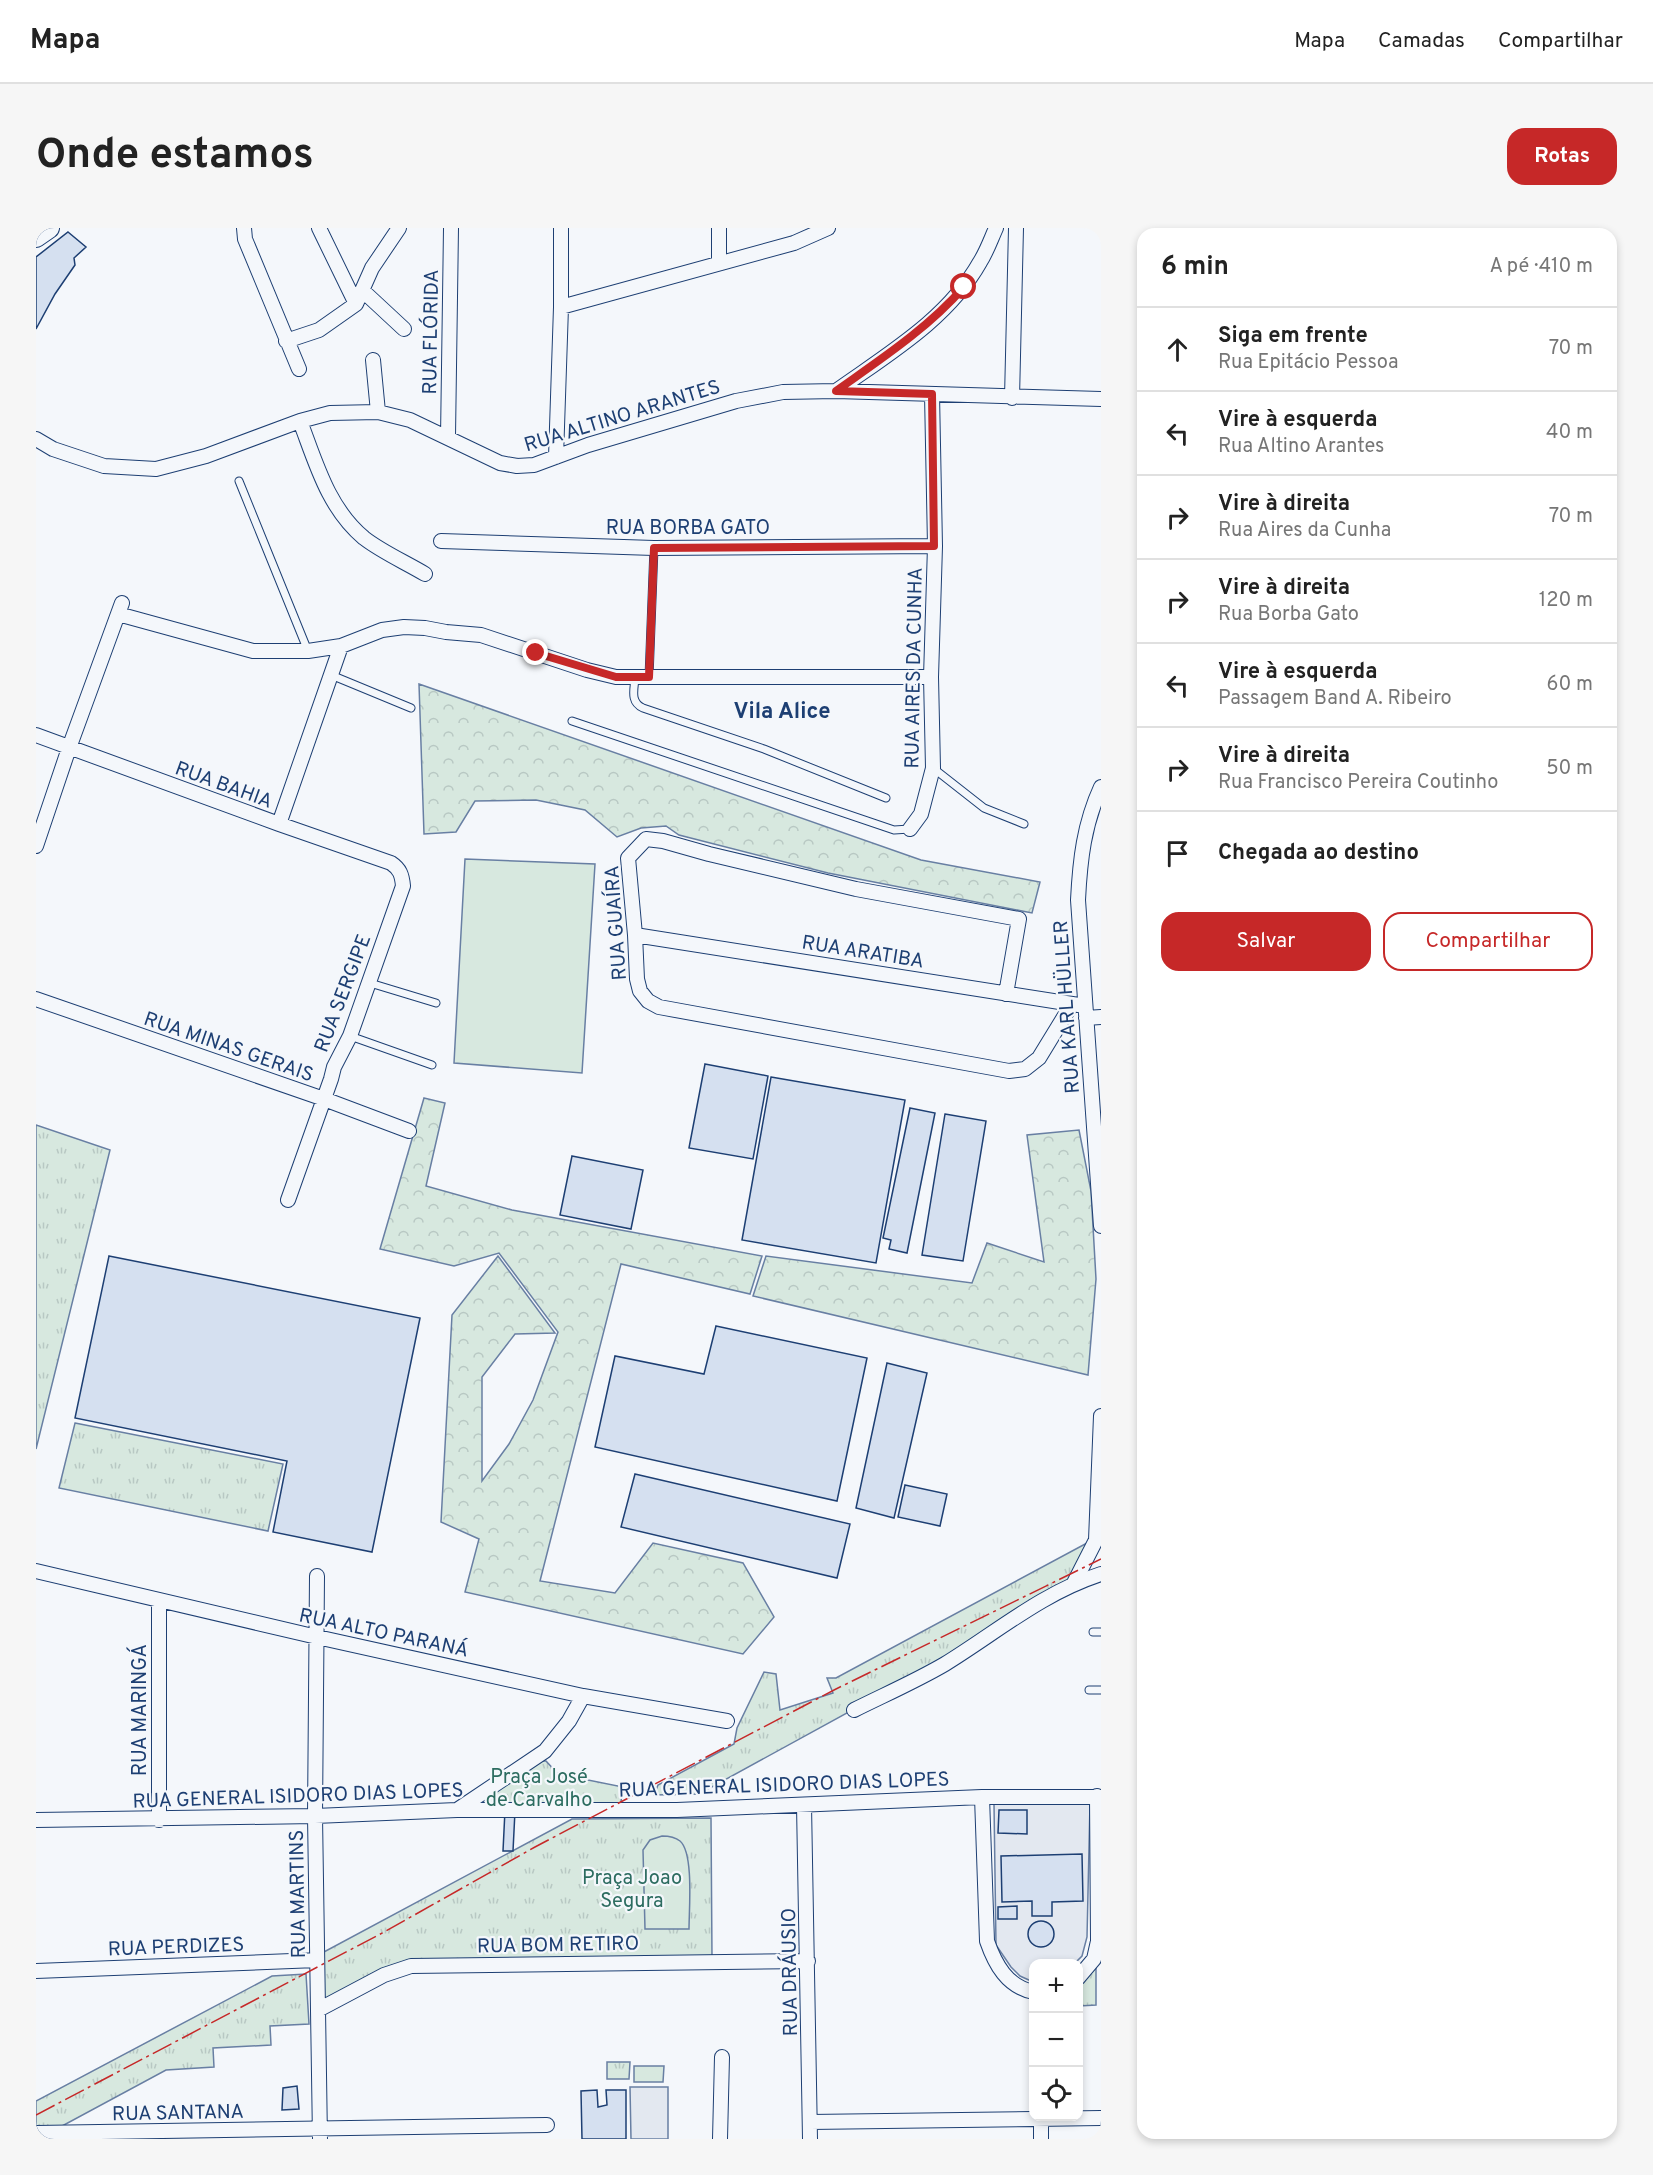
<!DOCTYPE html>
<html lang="pt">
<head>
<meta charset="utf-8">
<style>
  body { margin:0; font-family:Overpass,sans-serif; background:#f6f6f6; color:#222 }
  .controls { position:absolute; right:18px; bottom:18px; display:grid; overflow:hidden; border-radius:12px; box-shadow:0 3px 9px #0003 }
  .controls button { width:54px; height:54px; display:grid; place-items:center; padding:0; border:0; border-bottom:2px solid #e0e0e0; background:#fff; color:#222; font:30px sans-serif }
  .stop { position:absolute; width:18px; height:18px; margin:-14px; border:4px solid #c62828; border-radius:50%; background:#fff }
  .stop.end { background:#c62828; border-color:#fff; box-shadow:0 2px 6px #0008 }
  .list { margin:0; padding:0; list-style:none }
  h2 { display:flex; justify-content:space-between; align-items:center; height:78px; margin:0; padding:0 24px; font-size:26px }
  h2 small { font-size:20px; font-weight:400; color:#767676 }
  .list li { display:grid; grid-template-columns:39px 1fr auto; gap:18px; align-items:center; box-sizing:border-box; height:84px; padding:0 24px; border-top:2px solid #e0e0e0 }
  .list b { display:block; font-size:22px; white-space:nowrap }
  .list p { margin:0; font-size:20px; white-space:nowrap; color:#767676 }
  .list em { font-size:20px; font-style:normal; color:#767676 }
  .actions { display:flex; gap:12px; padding:18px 24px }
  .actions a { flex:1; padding:14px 0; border:2px solid #c62828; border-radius:18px; text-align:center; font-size:21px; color:#c62828 }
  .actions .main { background:#c62828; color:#fff }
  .icon { flex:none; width:33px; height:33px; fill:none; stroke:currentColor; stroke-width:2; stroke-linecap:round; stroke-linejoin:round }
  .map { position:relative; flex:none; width:1065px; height:1911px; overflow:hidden; border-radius:18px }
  header { display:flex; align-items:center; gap:36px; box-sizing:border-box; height:84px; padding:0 30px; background:#fff; border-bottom:2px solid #e0e0e0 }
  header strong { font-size:28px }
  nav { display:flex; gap:33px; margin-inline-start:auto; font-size:21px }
  .intro { display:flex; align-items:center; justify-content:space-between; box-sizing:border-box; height:144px; padding:0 36px }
  h1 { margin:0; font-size:42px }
  .button { padding:15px 27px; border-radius:18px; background:#c62828; color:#fff; font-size:21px; font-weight:700 }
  main { display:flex; gap:36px; padding:0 36px }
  aside { flex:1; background:#fff; border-radius:18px; box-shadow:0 3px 9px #0003 }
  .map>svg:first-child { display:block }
</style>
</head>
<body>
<header>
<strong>Mapa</strong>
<nav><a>Mapa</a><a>Camadas</a><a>Compartilhar</a></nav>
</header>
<div class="intro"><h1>Onde estamos</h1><a class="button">Rotas</a></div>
<main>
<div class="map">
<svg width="1065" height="1911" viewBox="0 0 1065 1911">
  <defs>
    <pattern id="grass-tufts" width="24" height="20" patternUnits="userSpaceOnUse" patternTransform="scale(1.5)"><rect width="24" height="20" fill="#d7e8df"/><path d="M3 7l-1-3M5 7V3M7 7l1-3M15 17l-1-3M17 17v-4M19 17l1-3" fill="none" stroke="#b8c8c3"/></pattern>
    <pattern id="forest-crowns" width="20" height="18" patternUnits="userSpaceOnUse" patternTransform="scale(1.5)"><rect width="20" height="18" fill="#d7e8df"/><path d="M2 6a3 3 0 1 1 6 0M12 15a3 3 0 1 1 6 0" fill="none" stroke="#b8c8c3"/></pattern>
  </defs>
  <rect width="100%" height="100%" fill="#f4f7fb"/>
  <!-- grass -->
  <path fill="url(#grass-tufts)" stroke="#687fa3" stroke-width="1.5" d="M0,897L74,922L0,1221Z
    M39,1195L247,1236L232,1303L23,1260Z
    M1051,1315L1035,1351L904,1434L663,1566L618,1567L622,1557L698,1516L701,1500L728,1444L740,1446L744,1482L797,1465L791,1450H800Z
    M502,1533H510L522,1546L587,1559L584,1581H433Z
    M675,1590L676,1730L389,1733L286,1776V1725L536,1591Z
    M1060,1740V1777L1043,1778V1754Z
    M270,1746L273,1796L234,1798L235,1817L177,1820L178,1839L130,1842L15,1904L0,1905V1873L236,1748Z
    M571,1834H594L593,1851H571Z"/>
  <!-- forest -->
  <path fill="url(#forest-crowns)" stroke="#687fa3" stroke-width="1.5" d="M383,456L885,632L1004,654L996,685L792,645L643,607L630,598L605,600L581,609L549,582L500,572L439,573L420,604L388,606Z
    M388,870L409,875L390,958L476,982L726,1028L714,1066L585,1036L504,1353L579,1365L617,1315L707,1335L738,1389L707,1426L429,1364L443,1311L405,1294L416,1087L462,1028L519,1105L479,1106L446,1149V1253L473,1216L497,1172L522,1104L463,1025L418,1038L344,1021Z
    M1043,902L1055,963L1060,1051L1052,1147L717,1068L730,1028L936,1055L951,1015L1008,1034L991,907Z"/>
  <!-- pitch -->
  <path fill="#d7e8df" stroke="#687fa3" stroke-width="1.5" d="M429,631L559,636L546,845L418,835Z
    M626,1608C632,1608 639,1609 644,1613C658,1625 653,1682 653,1701H609L607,1622L614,1612Z
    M598,1838H628L627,1854H598Z"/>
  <!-- parking -->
  <path fill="#e3e8f0" stroke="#687fa3" stroke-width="1.5" d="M1054,1575L1051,1709L1046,1728L1039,1735L998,1736L997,1753H995L984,1748L975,1739L960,1717L958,1576Z
    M594,1859H632V1911H595Z"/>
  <!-- building -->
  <path fill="#d5e0f0" stroke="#1d3f73" stroke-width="1.5" d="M32,4L50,19L38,30L39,37L19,66L0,101V29Z
    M669,836L732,848L717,931L653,920Z
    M735,849L869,872L840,1035L706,1012Z
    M874,880L899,885L871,1025L853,1021L855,1012L847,1010Z
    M909,886L950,893L927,1033L886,1027Z
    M536,928L607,942L595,1001L524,987Z
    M73,1028L384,1090L336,1324L237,1304L251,1233L39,1190Z
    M680,1098L831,1130L801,1273L559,1219L579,1128L668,1146Z
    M851,1135L891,1145L858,1290L820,1280Z
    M599,1246L814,1296L801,1350L585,1299Z
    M869,1257L911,1266L904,1298L862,1289Z
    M469,1582L479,1583L477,1623H467Z
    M963,1582H991V1606L962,1605Z
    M1046,1626L1047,1673L1016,1674V1688H996V1673L966,1674L965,1628Z
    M981,1678V1691H962V1679Z
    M992 1706a13 13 0 1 1 26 0a13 13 0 1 1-26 0Z
    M261,1858L263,1881L246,1882L247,1860Z
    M561,1862L562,1879L571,1877L570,1862H590V1911H546L545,1863Z"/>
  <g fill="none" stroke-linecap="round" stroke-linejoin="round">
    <defs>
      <path id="lane" d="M203,253L272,423
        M295,447L375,480
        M613,449L618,320
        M599,450C598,462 594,474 607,480L728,521L850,570
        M536,493L858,602L874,601
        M897,540L948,580L988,596
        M334,755L400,775
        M314,808L396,837
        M1057,1404H1065
        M1053,1462H1065"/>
      <path id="street" d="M208,0L209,11L263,141
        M283,0L320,76
        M683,0V35
        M326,62L368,101
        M525,79L758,15L792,0
        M250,113L283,102L320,76L336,40L363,0
        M337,132L342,184
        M800,163C852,126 912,91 944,34C951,23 955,11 960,0
        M976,170L980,0
        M264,193C280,235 292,280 328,310C346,324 369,334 389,346
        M412,209L415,0
        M0,211L17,221L68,238L120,241L170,228L264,193L294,185L342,184L374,192L464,235L481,238L498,237L552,217L700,173L747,164L800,163L1065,171
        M520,229L525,79V0
        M405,313L618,320L899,318
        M82,386L217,423H272L305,418L346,402L368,399L389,400L410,404L445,407L551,442L580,449H895
        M0,507L243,596L355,635C364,641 366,647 367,658L314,808L298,839L295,851L252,972
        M1065,559C1048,596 1044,632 1042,672L1065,998
        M243,596L305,418
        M874,601L885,586L897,540L895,449L899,318L896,166
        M0,618L33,520L86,375
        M599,707L1049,778
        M970,766L983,691L820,661L673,626L627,613L610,611L592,630L599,707L601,751L604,763L612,773L623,779L973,843L989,841L1003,830L1036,776
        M0,771L288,871L373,903
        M1050,790L1065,789
        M0,1343L281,1409L547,1468L691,1493
        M281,1348L279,1588L284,1911
        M1038,1355L1060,1312L1065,1188
        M123,1372V1592
        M818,1482C848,1467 880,1453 909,1436C961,1404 1006,1365 1065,1346
        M946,1569L951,1713C959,1736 971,1759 998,1764
        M768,1577L774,1911
        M421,1582L509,1523L533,1493L547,1468
        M0,1592L279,1588L421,1582H641L946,1569H1065
        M0,1743L281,1732
        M1042,1750L1058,1731L1062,1713L1061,1568
        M282,1782L348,1747L375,1738L772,1733
        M774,1894L1065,1890
        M0,1905L511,1897
        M684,1911L686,1829
        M1005,1911V1888"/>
      <path id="secondary" d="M0,9L13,0"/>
    </defs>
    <!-- lane casing -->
    <use href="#lane" stroke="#1d3f73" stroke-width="9"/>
    <!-- street casing -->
    <use href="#street" stroke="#1d3f73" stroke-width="16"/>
    <!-- secondary casing -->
    <use href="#secondary" stroke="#1d3f73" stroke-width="22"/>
    <!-- lane -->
    <use href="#lane" stroke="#f4f7fb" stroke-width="7"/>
    <!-- street -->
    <use href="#street" stroke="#f4f7fb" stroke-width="14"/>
    <!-- secondary -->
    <use href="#secondary" stroke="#f4f7fb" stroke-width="20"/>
    <!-- power -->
    <path stroke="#c62828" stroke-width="1.5" stroke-dasharray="21 4.5 3 4.5" stroke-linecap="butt" d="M0,1887L350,1703L499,1619L800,1461L1065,1331"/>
  </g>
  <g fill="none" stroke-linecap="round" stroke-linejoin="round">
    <!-- route -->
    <path stroke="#c62828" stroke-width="8" d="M500,425L580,449H613L618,320L898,318L896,166L800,163C845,131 891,101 928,59"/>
  </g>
  <g text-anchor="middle" stroke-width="4.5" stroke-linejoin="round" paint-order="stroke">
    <!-- street labels -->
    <g font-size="20" fill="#1d3f73" stroke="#f4f7fb">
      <text transform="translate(394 104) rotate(-89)" y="7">RUA FLÓRIDA</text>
      <text transform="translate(586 187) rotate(-17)" y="7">RUA ALTINO ARANTES</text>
      <text x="652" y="306">RUA BORBA GATO</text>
      <text transform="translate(877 440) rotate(-89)" y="7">RUA AIRES DA CUNHA</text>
      <text transform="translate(188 556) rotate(20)" y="7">RUA BAHIA</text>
      <text transform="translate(579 695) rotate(-94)" y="7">RUA GUAÍRA</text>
      <text transform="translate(827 723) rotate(9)" y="7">RUA ARATIBA</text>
      <text transform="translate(306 765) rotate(-69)" y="7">RUA SERGIPE</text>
      <text transform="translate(1030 779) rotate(-94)" y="7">RUA KARL HÜLLER</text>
      <text transform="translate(193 818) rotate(19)" y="7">RUA MINAS GERAIS</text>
      <text transform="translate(348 1404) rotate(12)" y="7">RUA ALTO PARANÁ</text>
      <text transform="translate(103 1482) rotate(-90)" y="7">RUA MARINGÁ</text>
      <text transform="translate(748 1556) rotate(-2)" y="7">RUA GENERAL ISIDORO DIAS LOPES</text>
      <text transform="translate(262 1567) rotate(-2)" y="7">RUA GENERAL ISIDORO DIAS LOPES</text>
      <text transform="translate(261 1666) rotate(-91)" y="7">RUA MARTINS</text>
      <text transform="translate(522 1716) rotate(-1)" y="7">RUA BOM RETIRO</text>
      <text transform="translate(140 1718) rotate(-2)" y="7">RUA PERDIZES</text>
      <text transform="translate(753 1744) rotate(-91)" y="7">RUA DRÁUSIO</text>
      <text transform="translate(142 1884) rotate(-1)" y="7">RUA SANTANA</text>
    </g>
    <!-- park labels -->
    <g font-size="20" fill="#2c6c60" stroke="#f4f7fb">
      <text x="503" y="1555">Praça José<tspan x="503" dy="23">de Carvalho</tspan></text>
      <text x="596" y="1656">Praça Joao<tspan x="596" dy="23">Segura</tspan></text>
    </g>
    <!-- quarter labels -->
    <g font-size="22" font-weight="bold" fill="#1d3f73" stroke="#f4f7fb">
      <text x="746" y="490">Vila Alice</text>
    </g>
  </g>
</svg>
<div class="controls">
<button>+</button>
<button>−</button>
<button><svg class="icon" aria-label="locate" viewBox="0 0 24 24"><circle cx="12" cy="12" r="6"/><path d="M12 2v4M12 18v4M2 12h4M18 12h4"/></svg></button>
</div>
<div class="stop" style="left:928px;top:59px"></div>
<div class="stop end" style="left:500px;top:425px"></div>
</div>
<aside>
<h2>6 min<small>A pé · 410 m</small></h2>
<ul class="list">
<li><svg class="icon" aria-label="ahead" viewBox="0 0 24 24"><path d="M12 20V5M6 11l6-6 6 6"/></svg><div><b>Siga em frente</b><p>Rua Epitácio Pessoa</p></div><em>70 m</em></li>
<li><svg class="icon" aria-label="left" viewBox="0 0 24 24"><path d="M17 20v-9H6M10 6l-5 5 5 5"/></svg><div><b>Vire à esquerda</b><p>Rua Altino Arantes</p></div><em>40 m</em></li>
<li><svg class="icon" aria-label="right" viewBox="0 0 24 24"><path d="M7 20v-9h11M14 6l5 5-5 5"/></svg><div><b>Vire à direita</b><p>Rua Aires da Cunha</p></div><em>70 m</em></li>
<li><svg class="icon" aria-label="right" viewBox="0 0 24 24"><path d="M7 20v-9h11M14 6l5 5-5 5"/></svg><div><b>Vire à direita</b><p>Rua Borba Gato</p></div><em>120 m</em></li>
<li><svg class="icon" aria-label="left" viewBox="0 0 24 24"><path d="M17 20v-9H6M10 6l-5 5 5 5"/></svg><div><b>Vire à esquerda</b><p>Passagem Band A. Ribeiro</p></div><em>60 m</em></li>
<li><svg class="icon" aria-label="right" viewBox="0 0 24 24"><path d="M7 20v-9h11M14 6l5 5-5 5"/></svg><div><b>Vire à direita</b><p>Rua Francisco Pereira Coutinho</p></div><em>50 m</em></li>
<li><svg class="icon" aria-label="arrive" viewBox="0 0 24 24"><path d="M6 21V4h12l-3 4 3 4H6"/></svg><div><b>Chegada ao destino</b></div></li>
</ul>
<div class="actions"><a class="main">Salvar</a><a>Compartilhar</a></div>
</aside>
</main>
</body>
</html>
